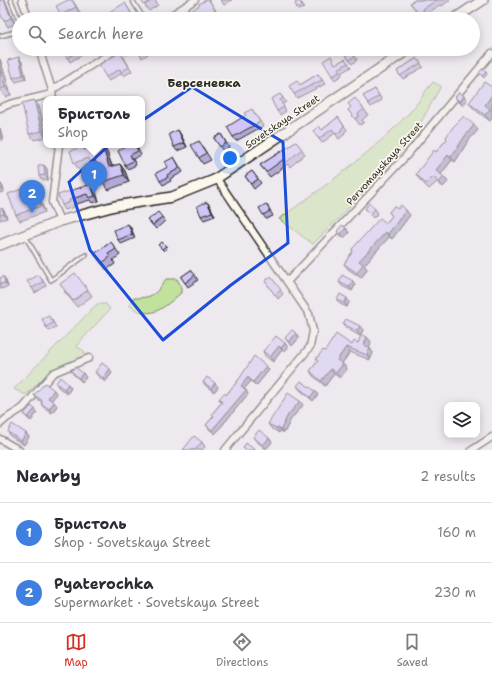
<!DOCTYPE html>
<html lang="en">
<head>
<meta charset="utf-8">
<style>
  body { margin:0; font-family:"Shantell Sans",sans-serif; background:#f2f2f3; color:#2b2b33 }
  .controls { position:absolute; right:12px; bottom:12px; display:grid; overflow:hidden; border-radius:8px; box-shadow:0 2px 10px #0003 }
  .controls button { width:36px; height:36px; display:grid; place-items:center; padding:0; border:0; border-bottom:1px solid #e1e1e2; background:#fff; color:#2b2b33; font:20px sans-serif }
  .you { position:absolute; left:230px; top:158px; width:14px; height:14px; margin:-10px; border:3px solid #fff; border-radius:50%; background:#1a73e8; box-shadow:0 0 0 6px #1a73e833 }
  .badge { display:grid; place-items:center; width:26px; height:26px; border-radius:50%; background:#d93025; color:#fff; font-size:13px; font-weight:700 }
  .pin { position:absolute; translate:-50% -33px; filter:drop-shadow(0 1px 2px #0008) }
  .pin::after { content:''; position:absolute; top:21px; width:14px; height:12px; background:inherit; clip-path:polygon(0 0,100% 0,50% 100%) }
  .popup { position:absolute; left:43px; top:96px; width:102px; height:52px; box-sizing:border-box; display:grid; place-content:center; border-radius:8px; background:#fff; filter:drop-shadow(0 1px 3px #0005); font-size:13px; white-space:nowrap; color:#7c7c81 }
  .popup b { font-size:15px; color:#2b2b33 }
  .popup::after { content:''; position:absolute; left:50%; top:100%; margin-left:-8px; border:8px solid transparent; border-top-color:#fff }
  .list { margin:0; padding:0; list-style:none }
  h2 { display:flex; justify-content:space-between; align-items:center; height:52px; margin:0; padding:0 16px; font-size:17px }
  h2 small { font-size:13px; font-weight:400; color:#7c7c81 }
  .list li { display:grid; grid-template-columns:26px 1fr auto; gap:12px; align-items:center; box-sizing:border-box; height:60px; padding:0 16px; border-top:1px solid #e1e1e2 }
  .list b { display:block; font-size:15px; white-space:nowrap }
  .list p { margin:0; font-size:13px; white-space:nowrap; color:#7c7c81 }
  .list em { font-size:13px; font-style:normal; color:#7c7c81 }
  .icon { flex:none; width:22px; height:22px; fill:none; stroke:currentColor; stroke-width:2; stroke-linecap:round; stroke-linejoin:round }
  .map { position:relative; flex:none; width:492px; height:450px; overflow:hidden }
  .search { position:absolute; background:#fff; box-shadow:0 2px 10px #0003; left:12px; right:12px; top:12px; height:44px; display:flex; align-items:center; gap:10px; box-sizing:border-box; padding:0 14px; border-radius:22px; color:#7c7c81; font-size:15px }
  .sheet { height:172px; background:#fff }
  nav { display:flex; justify-content:space-around; align-items:center; box-sizing:border-box; height:56px; border-top:1px solid #e1e1e2; background:#fff; font-size:11px; color:#7c7c81 }
  nav a { display:grid; justify-items:center; gap:2px }
  nav .on { color:#d93025 }
  .map>svg:first-child { display:block }
</style>
</head>
<body>
<div class="map">
<svg width="492" height="450" viewBox="0 0 492 450">
  <rect width="100%" height="100%" fill="#eee8ef"/>
  <filter id="ink" filterUnits="userSpaceOnUse"><feTurbulence type="fractalNoise" baseFrequency=".025" numOctaves="2"/><feDisplacementMap in="SourceGraphic" scale="8" xChannelSelector="R" yChannelSelector="G"/><feConvolveMatrix kernelMatrix="1 2 1 2 8 2 1 2 1" color-interpolation-filters="sRGB"/></filter>
  <g filter="url(#ink)">
    <!-- green -->
    <path fill="#c1e29c" stroke="#768664" d="M433,82L441,86L412,138L386,170L313,244L279,219C325,186 372,153 411,111C419,102 425,91 433,82Z
      M166,279H177L181,286V293C163,308 150,322 129,305L134,298C153,298 156,294 166,279Z
      M97,304H106L110,309L76,346L84,351V356L49,372L26,395L14,389Z"/>
    <g fill="none" stroke-linecap="round" stroke-linejoin="round">
      <defs>
        <path id="service" d="M11,0L19,20
          M132,0L144,19
          M0,36L19,31
          M25,236L51,280L86,255"/>
        <path id="minor" d="M22,0L29,19
          M165,19L195,0
          M39,49L52,90L53,99
          M52,90L117,49
          M0,108L10,104L52,94
          M59,145L52,202L60,221
          M217,179L309,314L313,331L310,347L225,450
          M287,282L406,156L492,53
          M0,424L7,418L23,408L53,373L89,358
          M0,439L19,450
          M472,450L492,437"/>
        <path id="primary" d="M454,19L483,0
          M0,245L60,221L115,206L172,197L214,180L409,49"/>
      </defs>
      <!-- service casing -->
      <use href="#service" stroke="#2b2b2b" stroke-width="6"/>
      <!-- minor casing -->
      <use href="#minor" stroke="#2b2b2b" stroke-width="9"/>
      <!-- primary casing -->
      <use href="#primary" stroke="#2b2b2b" stroke-width="12"/>
      <!-- service -->
      <use href="#service" stroke="#fbf7ec" stroke-width="3"/>
      <!-- minor -->
      <use href="#minor" stroke="#fbf7ec" stroke-width="6"/>
      <!-- primary -->
      <use href="#primary" stroke="#fbf7ec" stroke-width="9"/>
    </g>
    <!-- wall -->
    <path fill="#b4a9d4" stroke="#2b2b2b" d="M0,0H5L15,24L8,27L4,21Z
      M72,0L80,13L69,19H64L61,15Z
      M141,0H155L158,5L149,11Z
      M209,0L218,14L211,19H193L200,5Z
      M221,0H232L224,5Z
      M415,0H450L442,6L441,4L427,14L428,15L423,19L410,3Z
      M125,3L135,19H113Z
      M302,3L304,8L298,10L297,8Z
      M62,49H89L90,50L70,62Z
      M130,49L132,52L126,55L125,53Z
      M137,49H145L148,54L142,58Z
      M159,49H166L161,52Z
      M342,49H351L357,60L352,64Z
      M369,49H381L372,54Z
      M123,56L132,71L124,76L122,73L109,81L106,77Z
      M19,57L22,62L26,79L16,82L13,78Z
      M417,58L423,67L403,79L397,71Z
      M0,59L11,95L5,97L0,90Z
      M345,59L351,67L341,73L342,75L335,80L332,76L336,64Z
      M486,72L487,74L484,78L479,73Z
      M318,74L325,84L297,98L294,94L300,85Z
      M492,87V108L491,110L490,121L474,109L469,103Z
      M375,89L382,100L371,107L363,96Z
      M280,94L286,102L282,104L286,111L280,115L277,111Z
      M455,97L467,100L463,106L458,101Z
      M39,106L46,137L34,140L29,134Z
      M252,109L263,126L236,141L233,137L246,115Z
      M364,109L368,115L362,120L364,122L360,125L348,110Z
      M338,117L347,130L344,133L345,134L339,139L335,133L322,143L313,131L322,130Z
      M0,128L3,140H0Z
      M178,130L181,135L187,147L177,151L174,147Z
      M478,130L468,141L455,162L452,160L441,174L448,182L443,187L437,182L429,189L419,179L416,174L436,152L447,139L446,137Z
      M221,134L229,147L223,151L214,138Z
      M199,141L211,160L203,164L199,158Z
      M296,142L305,154L290,167L288,164L270,177L260,165Z
      M127,145H136L141,155L133,159L136,165L128,169L125,165Z
      M83,146L85,150L107,152L112,166L120,164L125,171L129,182L108,190L103,182L98,169L95,170L93,166L80,171L74,163Z
      M174,157L183,172L170,179L171,181L163,185L160,181L168,167Z
      M44,165L47,169L48,180H42L39,176Z
      M252,171L261,183L254,189L245,176Z
      M0,183L3,187L4,192L0,193Z
      M91,184L95,190L99,201L92,203L90,200L73,205L74,207L65,210L62,205Z
      M37,191L45,212L20,221L16,215Z
      M207,202L210,206L215,216L204,220L201,216Z
      M266,204L269,208L273,216L266,219L263,215Z
      M365,208L375,209L378,213L373,218Z
      M0,209L5,212L7,218L0,220Z
      M398,209L410,215L392,239L389,237L364,265L367,269L361,278L348,269L344,264L353,251L352,249L386,223L392,216L389,212Z
      M162,217L165,221L156,229L148,220Z
      M128,224L131,228L135,238L121,244L118,240Z
      M346,228L349,233L344,238L340,235L337,231Z
      M111,242L120,255L113,260L115,264L106,270L94,254Z
      M158,245L166,246L167,248L164,251Z
      M191,270L198,280L188,287L181,277Z
      M4,277L6,281L8,287L0,289V278Z
      M271,277L283,294L278,299L265,281Z
      M42,279L46,286L35,293L32,288Z
      M339,282L355,285L352,291L342,286Z
      M88,290L92,296L77,307L64,291Z
      M337,300L349,302L347,307L340,304Z
      M52,320L56,327L49,331L46,327Z
      M343,324L363,330L360,336L346,328Z
      M296,333L299,338L292,346L288,342L285,338Z
      M367,337L371,342L369,347L373,353L370,360L350,352L342,363L347,369L340,378L334,374L325,386L313,376L310,371L318,361L316,359L325,351L352,345Z
      M285,343L288,348L284,352L282,350L273,362L265,356L263,351Z
      M266,366L269,370L256,386L251,381L244,389L248,394L215,434L209,429L206,425L214,416L212,414L221,403L219,399L226,395L240,378Z
      M71,371L83,373L86,378L82,382L74,375Z
      M95,372L112,373L105,382L98,376Z
      M203,382L218,387L214,392L206,386Z
      M56,383L68,384L71,388L67,394L58,387Z
      M297,386L318,395L313,401L300,390Z
      M57,394L51,400L57,406L52,413L43,407L41,403L42,402L37,399L34,395Z
      M303,405L291,419L284,433L281,431L279,433L271,428L268,424Z
      M37,413L31,421L27,418L24,414Z
      M8,432L26,433L29,437L24,445L10,436Z
      M253,437L269,438L272,442L266,449L256,441Z
      M202,442L205,447L202,450H183Z"/>
    <!-- shaded-wall -->
    <path fill="#928aad" stroke="#2b2b2b" d="M4,0H5L15,24L11,18Z
      M72,0L75,4L80,13L76,7Z
      M19,57L22,62L26,79L23,75Z
      M0,59L11,95L5,87L0,70Z
      M492,95V108L491,110L492,111V118L490,121L485,115V105Z
      M464,96L467,100L463,106L460,102Z
      M34,100L39,106L46,137L42,131Z
      M474,125L478,130L468,141L455,162L451,157L465,136Z
      M0,128L3,140L0,135Z
      M178,130L181,135L187,147L184,143Z
      M102,145L107,152L115,175L109,167Z
      M448,155L452,160L440,175L436,170Z
      M120,164L125,171L129,182L124,175Z
      M44,165L47,169L48,180L45,175Z
      M444,177L448,182L443,187L439,182Z
      M0,183L3,187L4,192L1,188Z
      M91,184L95,190L99,201L95,196Z
      M32,185L37,191L45,212L41,206Z
      M207,202L210,206L215,216L212,212Z
      M2,208L5,212L7,218L4,214Z
      M406,210L410,215L392,239L388,234Z
      M128,224L131,228L135,238L132,234Z
      M346,228L349,233L344,238L341,234Z
      M386,232L389,237L364,265L367,269L361,278L357,273L359,261Z
      M4,277L6,281L8,287L5,283Z
      M353,281L355,285L352,291L349,287Z
      M347,298L349,302L347,307L344,303Z
      M360,326L363,330L360,336L357,331Z
      M296,333L299,338L292,346L289,342Z
      M367,337L371,342L368,351L364,345Z
      M285,343L288,348L284,352L281,348Z
      M279,346L282,350L273,362L270,357Z
      M346,347L350,352L341,365L337,360Z
      M370,348L373,353L370,360L367,355Z
      M343,364L347,369L340,378L336,373Z
      M266,366L269,370L256,386L253,382Z
      M110,369L112,373L105,382L103,378Z
      M331,369L334,374L325,386L321,381Z
      M83,373L86,378L82,382L79,378Z
      M248,377L251,381L243,390L241,386Z
      M215,383L218,387L214,392L211,388Z
      M68,384L71,388L67,394L64,389Z
      M54,390L57,394L51,401L48,398Z
      M246,390L248,394L215,434L212,430Z
      M315,391L318,395L313,401L310,397Z
      M300,401L303,405L291,419L284,433L281,429L288,415Z
      M54,402L57,406L52,413L49,409Z
      M35,409L37,413L31,421L28,417Z
      M278,427L281,431L279,433L276,428Z
      M26,433L29,437L24,445L21,441Z
      M269,438L272,442L266,449L263,445Z"/>
    <!-- building -->
    <path fill="#d1c5f7" stroke="#2b2b2b" d="M0,0H4L11,18L4,21L0,13Z
      M68,0H72L76,7L61,15L56,6Z
      M141,0H153L144,5Z
      M206,0H209L215,10L202,19H193L189,12L200,5L199,4Z
      M415,0H437L423,9L424,10L419,14L410,3Z
      M300,1L302,6L297,8L295,3Z
      M125,3L131,13L121,19H113L109,12Z
      M405,12L410,19H401L400,17Z
      M62,49H82L67,58Z
      M123,49H130L131,50L125,53Z
      M137,49H144L145,50L139,53Z
      M342,49H350L355,56L349,60Z
      M120,52L129,67L121,72L120,69L106,77L99,65Z
      M331,56L335,64L345,59L348,63L338,69L340,72L332,76L323,61Z
      M19,57L23,75L13,78L8,60Z
      M417,58L421,63L400,76L397,71Z
      M482,69L486,72L482,76L479,73Z
      M0,70L5,87L0,89Z
      M318,74L322,80L294,94L289,86L297,81L300,85Z
      M484,82L492,87V95L485,105L490,109L485,115L469,103Z
      M375,89L379,96L368,103L363,96Z
      M459,92L464,96L460,102L455,97Z
      M280,94L283,98L280,100L284,107L277,111L271,99Z
      M355,98L364,109L358,114L359,116L355,119L348,110L351,107L348,104Z
      M34,100L42,131L29,134L22,103Z
      M252,109L260,122L233,137L227,127L246,115L244,113Z
      M464,116L474,125L465,136L451,157L448,155L436,170L444,177L439,182L433,177L426,184L416,174L434,150L436,152L447,139L446,137L453,127Z
      M338,117L344,126L341,129L342,130L336,134L332,129L319,139L313,131L319,126L322,130Z
      M178,130L184,143L174,147L169,134Z
      M221,134L226,143L220,147L214,138Z
      M199,141L206,153L199,158L191,145Z
      M296,142L302,149L287,162L284,159L266,172L260,165Z
      M99,145H102L109,167L120,164L124,175L103,182L95,160L90,162L89,158L74,163L70,151L83,146L84,150Z
      M127,145H135L138,151L130,155L133,161L125,165L118,151Z
      M174,157L180,168L167,175L168,177L160,181L156,173L168,167L165,162Z
      M38,165H44L45,175L39,176Z
      M252,171L258,179L251,184L245,176Z
      M91,184L95,196L89,198L87,194L69,200L70,202L62,205L58,195Z
      M32,185L41,206L16,215L8,194Z
      M207,202L212,212L201,216L197,206Z
      M370,203L375,209L370,214L365,208Z
      M266,204L270,211L263,215L259,208Z
      M401,205L406,210L388,234L386,232L359,261L363,264L357,273L344,264L353,251L352,249L380,218L386,223L392,216L389,212L394,206L398,209Z
      M2,208L4,214L0,215V209Z
      M158,212L162,217L153,225L148,220Z
      M128,224L132,234L118,240L114,230Z
      M342,225L346,228L341,234L337,231Z
      M111,242L116,249L108,254L110,257L101,264L94,254Z
      M162,242L166,246L162,249L158,245Z
      M191,270L195,275L185,283L181,277Z
      M75,273L88,290L73,301L60,284Z
      M39,275L43,282L32,288L27,281Z
      M342,275L353,281L349,287L339,282Z
      M4,277L5,283L0,284V278Z
      M271,277L281,290L275,295L265,281Z
      M340,294L347,298L344,303L337,300Z
      M49,316L53,323L46,327L42,319Z
      M346,319L360,326L357,331L343,324Z
      M292,330L296,333L289,342L285,338Z
      M336,334L352,345L354,341L358,343L361,335L367,337L364,345L370,348L367,355L346,347L337,360L343,364L336,373L331,369L321,381L310,371L318,361L316,359L323,350L325,351Z
      M276,336L285,343L281,348L279,346L270,357L263,351Z
      M254,356L266,366L253,382L248,377L241,386L246,390L212,430L206,425L214,416L212,414L222,402L219,399L224,393L226,395L240,378Z
      M102,363L110,369L103,378L95,372Z
      M75,367L83,373L79,378L71,371Z
      M60,377L68,384L64,389L56,383Z
      M207,377L215,383L211,388L203,382Z
      M301,381L315,391L310,397L297,386Z
      M45,383L54,390L48,398L54,402L49,409L41,403L43,401L34,395Z
      M288,393L300,401L288,415L281,429L278,427L276,428L268,424Z
      M31,406L35,409L28,417L24,414Z
      M12,424L26,433L21,441L8,432Z
      M259,430L269,438L263,445L253,437Z
      M194,436L202,442L195,450H183Z
      M246,443L255,450H245L243,448Z"/>
  </g>
  <!-- marked area -->
  <path d="M0 0H492V450H0ZM192,87L283,142L288,243L231,285L163,340L90,250L69,182L118,137Z" fill="#eee8ef" fill-opacity=".55" fill-rule="evenodd"/>
  <path fill="none" stroke="#1d4ed8" stroke-width="3" stroke-linejoin="round" d="M192,87L283,142L288,243L231,285L163,340L90,250L69,182L118,137Z"/>
  <g text-anchor="middle" stroke-width="3.5" stroke-linejoin="round" paint-order="stroke">
    <!-- street labels -->
    <g font-size="10" fill="#2b2b2b" stroke="#fbf7ec">
      <text transform="translate(282 121) rotate(-34)" y="4">Sovetskaya Street</text>
      <text transform="translate(384 163) rotate(-48)" y="4">Pervomayskaya Street</text>
    </g>
    <!-- quarter labels -->
    <g font-size="12" font-weight="bold" fill="#2b2b2b" stroke="#fbf7ec">
      <text x="204" y="87">Берсеневка</text>
    </g>
  </g>
</svg>
<div class="controls">
<button><svg class="icon" aria-label="layers" viewBox="0 0 24 24"><path d="M12 4l9 5-9 5-9-5zM3 14l9 5 9-5"/></svg></button>
</div>
<div class="you"></div>
<div class="pin badge" style="left:94px;top:194px;background:#3f7fe0">1</div>
<div class="popup"><b>Бристоль</b>Shop</div>
<div class="pin badge" style="left:32px;top:213px;background:#3f7fe0">2</div>
<div class="search"><svg class="icon" aria-label="search" viewBox="0 0 24 24"><circle cx="10" cy="10" r="6"/><path d="M15 15l6 6"/></svg>Search here</div>
</div>
<section class="sheet">
<h2>Nearby<small>2 results</small></h2>
<ul class="list">
<li><span class="badge" style="background:#3f7fe0">1</span><div><b>Бристоль</b><p>Shop · Sovetskaya Street</p></div><em>160 m</em></li>
<li><span class="badge" style="background:#3f7fe0">2</span><div><b>Pyaterochka</b><p>Supermarket · Sovetskaya Street</p></div><em>230 m</em></li>
</ul>
</section>
<nav>
<a class="on"><svg class="icon" aria-label="map" viewBox="0 0 24 24"><path d="M3 6l6-2 6 2 6-2v14l-6 2-6-2-6 2zM9 4v14M15 6v14"/></svg>Map</a>
<a><svg class="icon" aria-label="directions" viewBox="0 0 24 24"><path d="M12 3l9 9-9 9-9-9zM9 14v-3h6M13 9l2 2-2 2"/></svg>Directions</a>
<a><svg class="icon" aria-label="saved" viewBox="0 0 24 24"><path d="M7 4h10v16l-5-4-5 4z"/></svg>Saved</a>
</nav>
</body>
</html>
